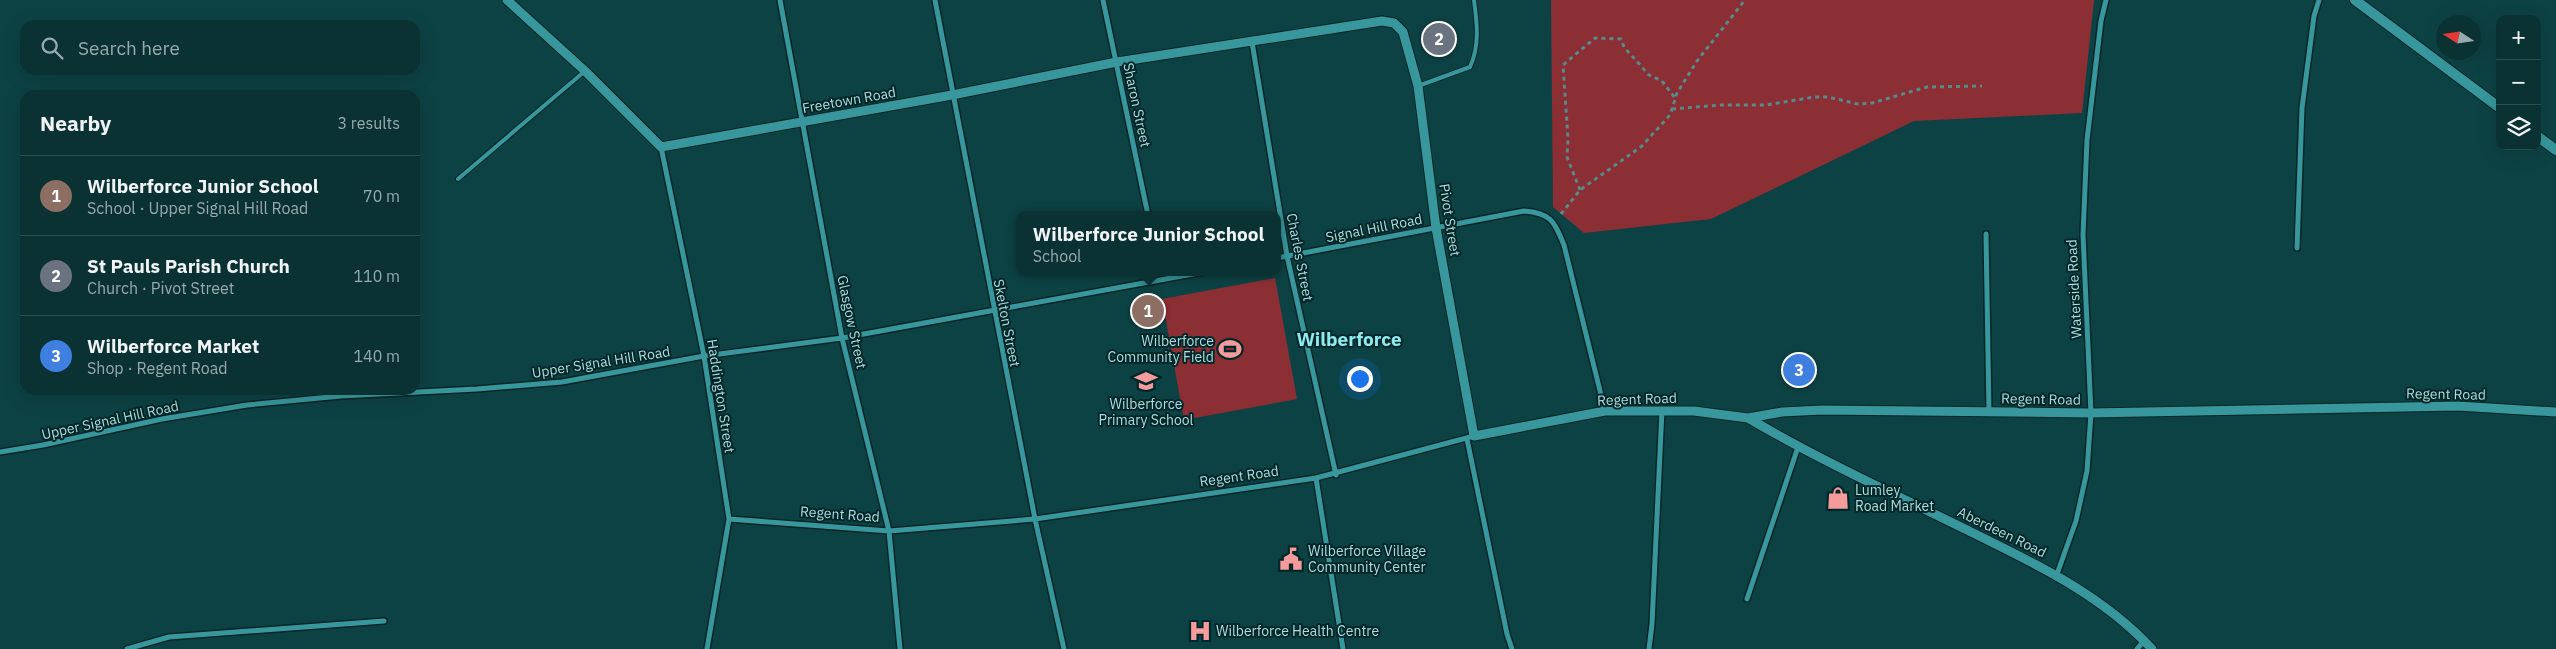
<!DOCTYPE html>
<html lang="en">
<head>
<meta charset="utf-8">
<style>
  body { margin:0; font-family:"IBM Plex Sans",sans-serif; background:#133a3b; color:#f1f3f6 }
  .controls { position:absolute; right:15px; top:15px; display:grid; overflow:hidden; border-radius:10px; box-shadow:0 5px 20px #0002 }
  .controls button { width:45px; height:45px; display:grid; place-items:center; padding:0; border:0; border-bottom:1px solid #2a4d4e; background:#0a3233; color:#f1f3f6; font:25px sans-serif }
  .compass { position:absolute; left:2436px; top:15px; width:45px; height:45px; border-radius:50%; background:#0a3233; box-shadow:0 5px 20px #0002; rotate:282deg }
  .you { position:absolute; left:1359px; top:378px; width:18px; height:18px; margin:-12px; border:4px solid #fff; border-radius:50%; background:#1a73e8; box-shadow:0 0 0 8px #1a73e833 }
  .badge { display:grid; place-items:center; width:32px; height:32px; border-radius:50%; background:#f59b9b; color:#fff; font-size:16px; font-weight:700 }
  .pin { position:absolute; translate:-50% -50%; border:2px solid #fff; box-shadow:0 1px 5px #0006 }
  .popup { position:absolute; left:1016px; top:211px; width:265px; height:65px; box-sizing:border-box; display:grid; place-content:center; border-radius:10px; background:#0a3233; filter:drop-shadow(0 1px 4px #0005); font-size:16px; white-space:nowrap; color:#99aaac }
  .popup b { font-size:19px; color:#f1f3f6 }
  .popup::after { content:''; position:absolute; left:50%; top:100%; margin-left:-10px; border:10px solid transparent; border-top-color:#0a3233 }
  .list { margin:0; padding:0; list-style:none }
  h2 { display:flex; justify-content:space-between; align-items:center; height:65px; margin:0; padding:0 20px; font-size:21px }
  h2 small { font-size:16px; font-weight:400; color:#99aaac }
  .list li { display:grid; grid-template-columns:32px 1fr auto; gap:15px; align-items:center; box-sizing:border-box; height:80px; padding:0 20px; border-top:1px solid #2a4d4e }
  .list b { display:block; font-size:19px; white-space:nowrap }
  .list p { margin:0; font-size:16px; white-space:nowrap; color:#99aaac }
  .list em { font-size:16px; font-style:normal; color:#99aaac }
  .icon { flex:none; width:28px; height:28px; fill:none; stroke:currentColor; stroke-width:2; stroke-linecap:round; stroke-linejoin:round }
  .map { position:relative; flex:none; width:2556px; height:649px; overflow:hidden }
  .search { position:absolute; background:#0a3233; box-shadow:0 5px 20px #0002; left:20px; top:20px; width:400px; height:55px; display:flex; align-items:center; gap:12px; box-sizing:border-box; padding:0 18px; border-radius:15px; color:#99aaac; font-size:19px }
  .panel { position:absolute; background:#0a3233; box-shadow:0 5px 20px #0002; left:20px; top:90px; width:400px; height:305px; border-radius:15px }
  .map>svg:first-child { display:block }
</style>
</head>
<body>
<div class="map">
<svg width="2556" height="649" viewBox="0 0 2556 649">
  <rect width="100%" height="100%" fill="#0d4244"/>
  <!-- green -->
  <path fill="#8b2f35" d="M1551,0H2094L2082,113L1914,121L1711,219L1584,233L1553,207Z
    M1275,278L1297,399L1184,420L1162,299Z"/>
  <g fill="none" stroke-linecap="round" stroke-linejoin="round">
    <defs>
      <path id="service" d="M1418,86L1470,67C1480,45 1477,23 1474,0
        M458,179L585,71"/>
      <path id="minor" d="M780,0L842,338L889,531L900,649
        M935,0L1035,519L1064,649
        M1103,0L1148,215
        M1252,42L1287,256L1336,475
        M661,147L704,356L729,519L707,649
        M1986,234L1989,412
        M2297,248L2302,108L2314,16L2319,0
        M1277,258L1524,211C1551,213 1554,221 1564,245L1605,411
        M1467,439L1507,634L1512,649
        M0,452L43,445L162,419L247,405L341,396L477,389L562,382L704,356L842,338L1204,272
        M1316,478L1343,649
        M729,519L889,531L1035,519L1316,478L1474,436
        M2057,574L2076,521L2087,471L2091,413L2083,235L2087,140L2101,21L2106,0
        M1747,599L1798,447
        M127,649L169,637L384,621
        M1649,649L1652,624L1662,410
        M2137,649L2144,641"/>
      <path id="tertiary" d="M507,0L585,71L661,147L952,95L1117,62L1382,21L1394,23L1403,32L1418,86L1436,228L1474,436L1605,411H1694L1748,418L1782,412L1822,410L2091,413L2458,406L2556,412
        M1748,418C1818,459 1892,493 1965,529C2032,562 2100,593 2152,649"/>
      <path id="secondary" d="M2355,0L2500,108
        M2537,136L2556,150"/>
    </defs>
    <!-- service casing -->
    <use href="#service" stroke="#072627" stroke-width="6"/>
    <!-- minor casing -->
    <use href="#minor" stroke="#072627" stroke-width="8"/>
    <!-- tertiary casing -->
    <use href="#tertiary" stroke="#072627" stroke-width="11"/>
    <!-- secondary casing -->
    <use href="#secondary" stroke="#072627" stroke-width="12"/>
    <!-- path -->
    <path stroke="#59898b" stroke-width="3" stroke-dasharray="4 4" stroke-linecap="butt" d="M1672,109L1721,105H1766L1814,97H1828L1858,104L1872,103L1927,87L1982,86
      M1580,190L1567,157L1568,139L1563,65L1595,38L1621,39L1624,47L1649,75L1662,81L1675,98
      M1561,214L1580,190L1642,146L1670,115L1677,93L1697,61L1745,0"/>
    <!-- service -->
    <use href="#service" stroke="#37979c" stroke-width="4"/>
    <!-- minor -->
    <use href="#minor" stroke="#37979c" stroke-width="5"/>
    <!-- tertiary -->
    <use href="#tertiary" stroke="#37979c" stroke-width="9"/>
    <!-- secondary -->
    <use href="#secondary" stroke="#37979c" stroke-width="10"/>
  </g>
  <!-- icons -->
  <defs>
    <symbol id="stadium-bare" viewBox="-9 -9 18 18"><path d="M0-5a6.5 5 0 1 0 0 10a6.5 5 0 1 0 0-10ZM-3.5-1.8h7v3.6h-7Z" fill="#f59b9b" stroke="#002729" stroke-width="2.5" paint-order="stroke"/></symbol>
    <symbol id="school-bare" viewBox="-9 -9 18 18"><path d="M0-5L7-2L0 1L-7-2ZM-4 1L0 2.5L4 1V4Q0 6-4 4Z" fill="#f59b9b" stroke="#002729" stroke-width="2.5" paint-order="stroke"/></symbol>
    <symbol id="shop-bare" viewBox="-9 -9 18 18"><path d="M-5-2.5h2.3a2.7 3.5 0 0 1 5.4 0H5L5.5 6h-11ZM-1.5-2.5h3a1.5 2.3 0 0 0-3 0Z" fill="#f59b9b" stroke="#002729" stroke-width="2.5" paint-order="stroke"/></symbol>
    <symbol id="civic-bare" viewBox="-9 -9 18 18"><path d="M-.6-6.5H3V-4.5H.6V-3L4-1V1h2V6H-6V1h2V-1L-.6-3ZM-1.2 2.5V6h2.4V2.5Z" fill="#f59b9b" stroke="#002729" stroke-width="2.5" paint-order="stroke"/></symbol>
    <symbol id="hospital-bare" viewBox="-9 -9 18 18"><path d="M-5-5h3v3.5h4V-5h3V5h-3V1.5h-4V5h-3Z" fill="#f59b9b" stroke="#002729" stroke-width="2.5" paint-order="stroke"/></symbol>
  </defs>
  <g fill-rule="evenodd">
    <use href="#stadium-bare" x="1214" y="333" width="32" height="32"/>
    <use href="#school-bare" x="1130" y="365" width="32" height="32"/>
    <use href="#shop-bare" x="1822" y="482" width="32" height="32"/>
    <use href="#civic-bare" x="1275" y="543" width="32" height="32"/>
    <use href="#hospital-bare" x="1184" y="615" width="32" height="32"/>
  </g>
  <g text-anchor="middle" stroke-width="4" stroke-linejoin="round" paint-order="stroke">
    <!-- street labels -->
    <g font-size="14" fill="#b1dbdd" stroke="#002729">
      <text transform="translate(849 100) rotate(-10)" y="5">Freetown Road</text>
      <text transform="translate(1137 105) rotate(78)" y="5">Sharon Street</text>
      <text transform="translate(1450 220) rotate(81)" y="5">Pivot Street</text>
      <text transform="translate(1374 228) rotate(-11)" y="5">Signal Hill Road</text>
      <text transform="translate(1300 257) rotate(79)" y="5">Charles Street</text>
      <text transform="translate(2074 289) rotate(-93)" y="5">Waterside Road</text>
      <text transform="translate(852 322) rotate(78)" y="5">Glasgow Street</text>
      <text transform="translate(1007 323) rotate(79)" y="5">Skelton Street</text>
      <text transform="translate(601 362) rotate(-9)" y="5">Upper Signal Hill Road</text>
      <text transform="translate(2446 394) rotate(1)" y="5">Regent Road</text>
      <text transform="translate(721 396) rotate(81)" y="5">Haddington Street</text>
      <text transform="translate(1637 399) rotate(-2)" y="5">Regent Road</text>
      <text transform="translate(2041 399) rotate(1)" y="5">Regent Road</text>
      <text transform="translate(110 420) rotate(-12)" y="5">Upper Signal Hill Road</text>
      <text transform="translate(1239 476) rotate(-8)" y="5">Regent Road</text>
      <text transform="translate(840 514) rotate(4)" y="5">Regent Road</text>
      <text transform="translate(2002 532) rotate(26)" y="5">Aberdeen Road</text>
    </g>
    <!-- poi labels -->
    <g font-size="14" fill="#b1dbdd" stroke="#002729" text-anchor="start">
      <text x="1214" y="346" text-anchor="end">Wilberforce<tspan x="1214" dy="16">Community Field</tspan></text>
      <text x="1146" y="409" text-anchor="middle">Wilberforce<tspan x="1146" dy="16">Primary School</tspan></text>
      <text x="1855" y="495">Lumley<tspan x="1855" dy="16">Road Market</tspan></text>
      <text x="1308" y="556">Wilberforce Village<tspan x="1308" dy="16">Community Center</tspan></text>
      <text x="1216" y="636">Wilberforce Health Centre</text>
    </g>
    <!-- district labels -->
    <g font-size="19" font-weight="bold" fill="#8eeaef" stroke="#002729">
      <text x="1349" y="346">Wilberforce</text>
    </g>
  </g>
</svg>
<div class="controls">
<button>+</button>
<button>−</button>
<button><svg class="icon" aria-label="layers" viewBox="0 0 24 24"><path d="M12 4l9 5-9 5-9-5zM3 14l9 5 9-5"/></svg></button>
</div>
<svg class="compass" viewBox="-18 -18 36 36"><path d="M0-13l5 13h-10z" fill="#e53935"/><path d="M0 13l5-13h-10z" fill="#99aaac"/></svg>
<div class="you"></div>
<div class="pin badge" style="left:1148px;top:311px;background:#8d6e63">1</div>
<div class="popup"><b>Wilberforce Junior School</b>School</div>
<div class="pin badge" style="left:1439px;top:39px;background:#6b7280">2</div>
<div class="pin badge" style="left:1799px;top:370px;background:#3f7fe0">3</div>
<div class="search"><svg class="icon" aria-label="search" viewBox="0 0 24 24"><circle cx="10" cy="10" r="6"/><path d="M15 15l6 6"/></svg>Search here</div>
<section class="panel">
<h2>Nearby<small>3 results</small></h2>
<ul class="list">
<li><span class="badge" style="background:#8d6e63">1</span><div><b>Wilberforce Junior School</b><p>School · Upper Signal Hill Road</p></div><em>70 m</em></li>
<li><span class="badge" style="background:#6b7280">2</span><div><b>St Pauls Parish Church</b><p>Church · Pivot Street</p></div><em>110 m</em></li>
<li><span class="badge" style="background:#3f7fe0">3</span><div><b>Wilberforce Market</b><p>Shop · Regent Road</p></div><em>140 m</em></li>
</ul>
</section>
</div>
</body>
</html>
